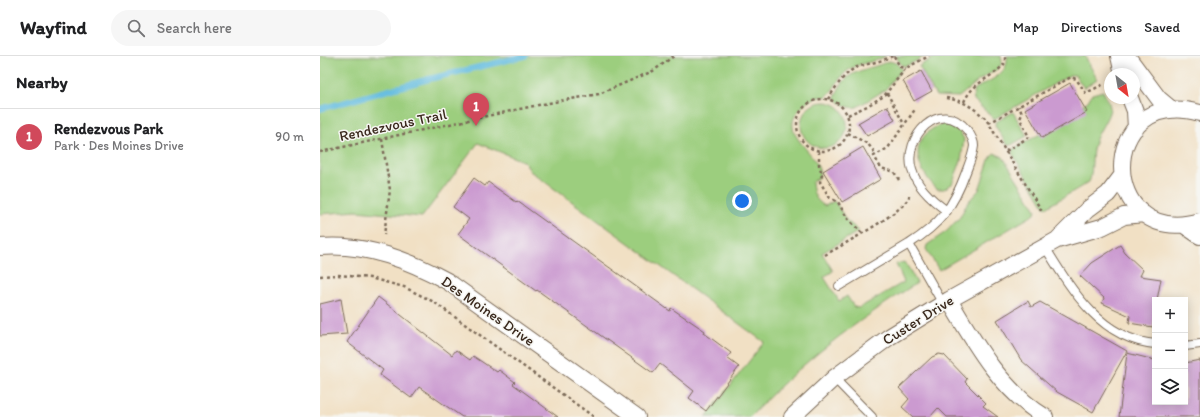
<!DOCTYPE html>
<html lang="en">
<head>
<meta charset="utf-8">
<style>
  body { margin:0; font-family:Itim,sans-serif; background:#f6f6f6; color:#202124 }
  .controls { position:absolute; right:12px; bottom:12px; display:grid; overflow:hidden; border-radius:0px; box-shadow:0 2px 10px #0003 }
  .controls button { width:36px; height:36px; display:grid; place-items:center; padding:0; border:0; border-bottom:1px solid #e0e0e0; background:#fff; color:#202124; font:20px sans-serif }
  .compass { position:absolute; left:784px; top:12px; width:36px; height:36px; border-radius:50%; background:#fff; box-shadow:0 2px 10px #0003; rotate:149deg }
  .you { position:absolute; left:422px; top:145px; width:14px; height:14px; margin:-10px; border:3px solid #fff; border-radius:50%; background:#1a73e8; box-shadow:0 0 0 6px #1a73e833 }
  .badge { display:grid; place-items:center; width:26px; height:26px; border-radius:50%; background:#d1495b; color:#fff; font-size:13px; font-weight:700 }
  .pin { position:absolute; translate:-50% -33px; filter:drop-shadow(0 1px 2px #0008) }
  .pin::after { content:''; position:absolute; top:21px; width:14px; height:12px; background:inherit; clip-path:polygon(0 0,100% 0,50% 100%) }
  .list { margin:0; padding:0; list-style:none }
  h2 { display:flex; justify-content:space-between; align-items:center; height:52px; margin:0; padding:0 16px; font-size:17px }
  h2 small { font-size:13px; font-weight:400; color:#757577 }
  .list li { display:grid; grid-template-columns:26px 1fr auto; gap:12px; align-items:center; box-sizing:border-box; height:56px; padding:0 16px; border-top:1px solid #e0e0e0 }
  .list b { display:block; font-size:15px; white-space:nowrap }
  .list p { margin:0; font-size:13px; white-space:nowrap; color:#757577 }
  .list em { font-size:13px; font-style:normal; color:#757577 }
  .icon { flex:none; width:22px; height:22px; fill:none; stroke:currentColor; stroke-width:2; stroke-linecap:round; stroke-linejoin:round }
  .map { position:relative; flex:none; width:880px; height:361px; overflow:hidden }
  header { display:flex; align-items:center; gap:24px; box-sizing:border-box; height:56px; padding:0 20px; background:#fff; border-bottom:1px solid #e0e0e0 }
  header strong { font-size:19px }
  nav { display:flex; gap:22px; margin-inline-start:auto; font-size:14px }
  .search { width:280px; height:36px; background:#f6f6f6; display:flex; align-items:center; gap:10px; box-sizing:border-box; padding:0 14px; border-radius:22px; color:#757577; font-size:15px }
  main { display:flex }
  aside { flex:1; background:#fff }
  .map>svg:first-child { display:block }
</style>
</head>
<body>
<header>
<strong>Wayfind</strong>
<div class="search"><svg class="icon" aria-label="search" viewBox="0 0 24 24"><circle cx="10" cy="10" r="6"/><path d="M15 15l6 6"/></svg>Search here</div>
<nav><a>Map</a><a>Directions</a><a>Saved</a></nav>
</header>
<main>
<aside>
<h2>Nearby<small></small></h2>
<ul class="list">
<li><span class="badge">1</span><div><b>Rendezvous Park</b><p>Park · Des Moines Drive</p></div><em>90 m</em></li>
</ul>
</aside>
<div class="map">
<svg width="880" height="361" viewBox="0 0 880 361">
  <rect width="100%" height="100%" fill="#f6f6f2"/>
  <filter id="ink" filterUnits="userSpaceOnUse"><feTurbulence type="fractalNoise" baseFrequency=".025" numOctaves="2"/><feDisplacementMap in="SourceGraphic" scale="8" xChannelSelector="R" yChannelSelector="G"/><feConvolveMatrix kernelMatrix="1 2 1 2 8 2 1 2 1" color-interpolation-filters="sRGB"/></filter>
  <filter id="wash" filterUnits="userSpaceOnUse"><feTurbulence type="fractalNoise" baseFrequency=".012" numOctaves="4" result="noise"/><feDisplacementMap in="SourceGraphic" scale="16" xChannelSelector="R" yChannelSelector="G"/><feGaussianBlur stdDeviation="0.9" result="paint"/><feColorMatrix in="noise" values="0 0 0 0 0 0 0 0 0 0 0 0 0 0 0 0 0 1.4 0 .05"/><feComposite in="paint" operator="in"/></filter>
  <g filter="url(#wash)">
    <rect width="100%" height="100%" fill="#f1e0c4"/>
    <!-- green -->
    <path fill="#9cce7e" stroke="#6c7c4e" d="M0,0H566C555,7 541,6 530,13C518,21 516,32 506,41C497,40 490,43 484,49C450,79 505,96 499,122L492,126C493,138 495,144 505,150L514,145L516,147L526,164L539,175L502,197L513,215L504,221L519,245L527,240L534,251L539,252L584,226L576,208L584,206L588,211L597,227C534,267 481,306 430,361H386L444,286L210,115L205,106L158,87L102,161L36,155L0,158Z
      M576,0H606L586,10L581,9Z
      M617,0H681L682,6L679,12L658,25L639,41L616,40L599,10Z
      M687,0H765L777,23L764,32L755,19H750L674,63L654,44L653,36L655,33C669,24 689,19 687,0Z
      M569,5L576,7L582,13L565,34L537,51C528,53 521,48 515,42C525,11 546,16 569,5Z
      M783,35C785,40 790,46 790,52C790,61 776,78 774,89C771,99 773,119 769,126L727,151L724,150L692,97L693,93L720,78L768,45L772,38Z
      M481 69a23 23 0 1 1 46 0a23 23 0 1 1-46 0Z
      M693,56L707,80L691,89H687L675,69L676,66Z
      M624,67L637,71L644,83L641,105L632,128L624,133H617C593,109 588,81 624,67Z
      M674,97L683,101L716,154L715,158L619,214L606,193L607,189L627,175L640,161L648,146L659,134L670,101Z"/>
    <g fill="none" stroke-linecap="round" stroke-linejoin="round">
      <!-- stream -->
      <path stroke="#62bcdf" stroke-width="6" d="M0,53L109,23L205,0"/>
    </g>
    <g id="blocks">
      <!-- building -->
      <path fill="#cb9ad0" d="M601,15L612,35L594,45L583,25Z
        M750,27L767,56L722,82L705,53Z
        M567,50L575,64L547,80L538,67Z
        M543,91L561,123L522,146L503,115Z
        M154,122L165,130L168,126L196,146L197,145L350,255L351,252L385,275L384,277L411,297L407,302L419,311L386,355L369,342L374,335L340,308L333,317L217,234L216,235L138,178L149,163L133,151Z
        M800,189L805,197L823,214L820,220L841,223L837,244H835L833,271L809,267L810,260L782,247L784,242L760,220L772,207Z
        M58,241L132,299L136,294L150,304L153,300L177,316L179,314L195,326L193,328L238,361H142L99,331L91,342L60,319L63,314L27,286Z
        M21,243L27,278L0,280V248Z
        M708,245L711,251L720,246L807,295L773,356L737,336L701,304L677,264Z
        M807,297L835,304V346H865V307L880,304V361H799Z
        M619,298L624,299L647,323L645,326L666,347L663,350L678,361H627L618,352L610,361H593L582,351L589,343L579,332L612,301Z"/>
    </g>
  </g>
  <g filter="url(#ink)">
    <use href="#blocks" fill-opacity="0" stroke="#7b6a58" stroke-width="1"/>
    <g fill="none" stroke-linecap="round" stroke-linejoin="round">
      <defs>
        <path id="lane" d="M725,191C751,233 780,283 835,288
          M519,230L589,188
          M623,248L589,188C620,168 633,152 646,116C649,108 653,99 654,90C654,84 650,78 647,74C620,40 582,82 592,114C597,131 613,145 627,155
          M865,290L880,288
          M514,322L552,361"/>
        <path id="street" d="M799,0L803,18
          M807,0L839,43L851,53
          M810,42L815,55L816,72
          M880,57C775,28 777,195 880,165
          M864,169L880,180
          M738,183L768,153L788,138L801,121
          M0,191C45,187 89,204 127,225L317,361
          M629,244C655,288 681,334 725,361
          M472,361L514,322L569,281L629,244L737,184L782,171L804,160L824,158"/>
      </defs>
      <!-- lane casing -->
      <use href="#lane" stroke="#7b6a58" stroke-width="10"/>
      <!-- street casing -->
      <use href="#street" stroke="#7b6a58" stroke-width="18"/>
      <!-- path -->
      <path stroke="#7b6a58" stroke-width="2.5" stroke-dasharray="3 3" stroke-linecap="butt" d="M574,0L580,11L586,12
        M567,37L584,68
        M626,42C644,45 653,51 666,63L723,157
        M477 69a26 26 0 1 1 52 0a26 26 0 1 1-52 0Z
        M508,43C516,31 525,15 540,10C551,7 562,5 573,0
        M644,46C653,25 672,23 685,7V0
        M528,59L547,50L564,40L586,12L609,0
        M669,67L751,21L756,23L766,37L784,28
        M528,77L548,88L556,98
        M62,83L70,134L64,179
        M499,95V109L502,119L500,126L510,142L518,146L527,162L542,177
        M686,95L709,81L700,63L702,58L699,50
        M0,96L223,48L279,38L333,15L354,0
        M579,124L574,116L561,112L554,100L568,92L596,52
        M505,199C520,190 588,154 589,140
        M0,220L18,219L50,222L84,231L114,246L274,361"/>
      <!-- lane -->
      <use href="#lane" stroke="#fff" stroke-width="8"/>
      <!-- street -->
      <use href="#street" stroke="#fff" stroke-width="16"/>
    </g>
  </g>
  <g text-anchor="middle" stroke-width="3" stroke-linejoin="round" paint-order="stroke">
    <!-- street labels -->
    <g font-size="15" fill="#3b2a1e" stroke="#f6f6f2">
      <text transform="translate(73 69) rotate(-12)" y="5">Rendezvous Trail</text>
      <text transform="translate(168 255) rotate(35)" y="5">Des Moines Drive</text>
      <text transform="translate(598 264) rotate(-32)" y="5">Custer Drive</text>
    </g>
  </g>
</svg>
<div class="controls">
<button>+</button>
<button>−</button>
<button><svg class="icon" aria-label="layers" viewBox="0 0 24 24"><path d="M12 4l9 5-9 5-9-5zM3 14l9 5 9-5"/></svg></button>
</div>
<svg class="compass" viewBox="-18 -18 36 36"><path d="M0-13l5 13h-10z" fill="#e53935"/><path d="M0 13l5-13h-10z" fill="#757577"/></svg>
<div class="you"></div>
<div class="pin badge" style="left:156px;top:70px">1</div>
</div>
</main>
</body>
</html>
